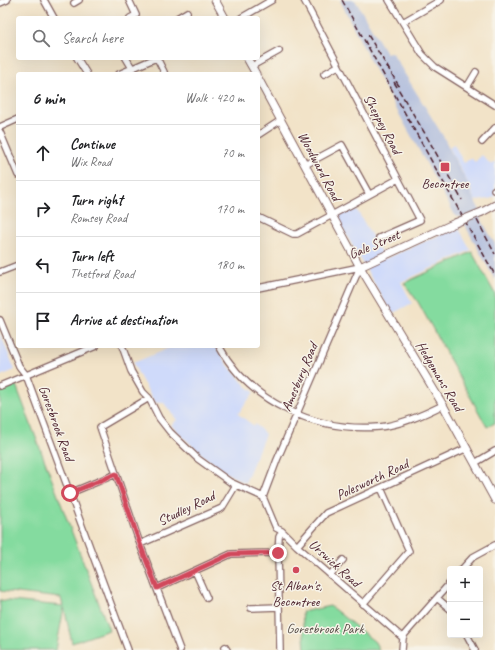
<!DOCTYPE html>
<html lang="en">
<head>
<meta charset="utf-8">
<style>
  body { margin:0; font-family:Caveat,sans-serif; background:#f6f6f6; color:#202124 }
  .controls { position:absolute; right:12px; bottom:12px; display:grid; overflow:hidden; border-radius:4px; box-shadow:0 4px 16px #0002 }
  .controls button { width:36px; height:36px; display:grid; place-items:center; padding:0; border:0; border-bottom:1px solid #e0e0e0; background:#fff; color:#202124; font:20px sans-serif }
  .stop { position:absolute; width:12px; height:12px; margin:-9px; border:3px solid #d1495b; border-radius:50%; background:#fff }
  .stop.end { background:#d1495b; border-color:#fff; box-shadow:0 1px 4px #0008 }
  .list { margin:0; padding:0; list-style:none }
  h2 { display:flex; justify-content:space-between; align-items:center; height:52px; margin:0; padding:0 16px; font-size:17px }
  h2 small { font-size:13px; font-weight:400; color:#757577 }
  .list li { display:grid; grid-template-columns:26px 1fr auto; gap:12px; align-items:center; box-sizing:border-box; height:56px; padding:0 16px; border-top:1px solid #e0e0e0 }
  .list b { display:block; font-size:15px; white-space:nowrap }
  .list p { margin:0; font-size:13px; white-space:nowrap; color:#757577 }
  .list em { font-size:13px; font-style:normal; color:#757577 }
  .icon { flex:none; width:22px; height:22px; fill:none; stroke:currentColor; stroke-width:2; stroke-linecap:round; stroke-linejoin:round }
  .map { position:relative; flex:none; width:495px; height:650px; overflow:hidden }
  .search { position:absolute; background:#fff; box-shadow:0 4px 16px #0002; left:16px; top:16px; width:244px; height:44px; display:flex; align-items:center; gap:10px; box-sizing:border-box; padding:0 14px; border-radius:4px; color:#757577; font-size:15px }
  .panel { position:absolute; background:#fff; box-shadow:0 4px 16px #0002; left:16px; top:72px; width:244px; height:276px; border-radius:4px }
  .map>svg:first-child { display:block }
</style>
</head>
<body>
<div class="map">
<svg width="495" height="650" viewBox="0 0 495 650">
  <rect width="100%" height="100%" fill="#f7f3e8"/>
  <filter id="ink" filterUnits="userSpaceOnUse"><feTurbulence type="fractalNoise" baseFrequency=".025" numOctaves="2"/><feDisplacementMap in="SourceGraphic" scale="8" xChannelSelector="R" yChannelSelector="G"/><feConvolveMatrix kernelMatrix="1 2 1 2 8 2 1 2 1" color-interpolation-filters="sRGB"/></filter>
  <filter id="wash" filterUnits="userSpaceOnUse"><feTurbulence type="fractalNoise" baseFrequency=".012" numOctaves="4" result="noise"/><feDisplacementMap in="SourceGraphic" scale="16" xChannelSelector="R" yChannelSelector="G"/><feGaussianBlur stdDeviation="0.9" result="paint"/><feColorMatrix in="noise" values="0 0 0 0 0 0 0 0 0 0 0 0 0 0 0 0 0 1.4 0 .05"/><feComposite in="paint" operator="in"/></filter>
  <g filter="url(#wash)">
    <rect width="100%" height="100%" fill="#f2e3c8"/>
    <!-- built -->
    <path fill="#cfdafa" d="M454,144L460,156L464,163L471,158L475,162L482,155L491,165L495,162V197L489,199L474,201L471,189L449,147Z
      M354,205L385,259L458,227L471,250L401,282L412,303L392,314L337,219L338,213Z
      M0,333L15,370L0,376Z
      M174,346H215L228,365L246,386L254,392L238,414L254,426L255,424L265,434L245,483L228,474L206,458L185,439L171,425L177,420L163,402L155,403L141,379L133,363Z"/>
    <!-- industrial -->
    <path fill="#bac4de" d="M340,0H355L386,53L390,52L392,53L443,136L455,160L471,189L469,190L483,216L480,217L495,244V280L460,216L456,217L372,65Z"/>
    <!-- green -->
    <path fill="#84db9f" stroke="#677d65" d="M472,252L495,294V423L487,427L418,302L404,283Z
      M16,385L109,630L72,643L64,607L56,650H0V600L63,606L61,598L0,591V392Z
      M330,606L375,642L379,650H305L302,612Z"/>
  </g>
  <g filter="url(#ink)">
    <g fill="none" stroke-linecap="round" stroke-linejoin="round">
      <defs>
        <path id="street" d="M44,0L54,18
          M129,0L136,15L130,18
          M304,0L420,220L379,238
          M389,0L422,54L435,67L495,105
          M0,3L7,0
          M74,3L79,0
          M177,18L187,12
          M241,18L272,0
          M403,22L441,0
          M77,58L87,74
          M126,58L132,68
          M157,58L164,72
          M252,66L279,51
          M119,74L156,58
          M324,74L338,66
          M467,87L476,72
          M0,127L18,119
          M0,132L18,175
          M258,135L281,120
          M482,142L495,128
          M305,165L342,145L369,194
          M494,190H495
          M258,217L293,234H297L398,179
          M360,267L277,460L263,497L276,528L282,531L297,546L403,638
          M0,272L18,265
          M258,288L360,267
          M0,320L19,366L26,375L128,650
          M122,346L131,371L143,392L149,398L159,418L170,432L198,459L230,482L263,497
          M219,346C250,403 316,432 379,427C401,425 423,415 443,405
          M0,386L96,346
          M149,398L100,427L140,544L180,650
          M475,463L495,451
          M70,493L116,474
          M140,544L222,508L236,485
          M297,546L326,513L467,448
          M462,569L473,557L495,545
          M195,571L207,598
          M330,575L343,560
          M157,588L231,554L278,553
          M437,598L450,609
          M363,604L409,551L381,488
          M251,608L279,607
          M467,635L475,650
          M225,647L227,650
          M280,650L278,553L279,537L282,531
          M402,650L403,638L405,634L450,583"/>
        <path id="secondary" d="M215,0L225,18
          M247,58L256,74
          M258,78L360,267L443,405L495,500
          M482,212L495,205
          M360,267L455,223"/>
      </defs>
      <!-- street casing -->
      <use href="#street" stroke="#856462" stroke-width="8"/>
      <!-- secondary casing -->
      <use href="#secondary" stroke="#856462" stroke-width="9"/>
      <!-- street -->
      <use href="#street" stroke="#fff" stroke-width="5.5"/>
      <!-- secondary -->
      <use href="#secondary" stroke="#fff" stroke-width="7"/>
      <!-- rail -->
      <path stroke="#4a1f2b" stroke-width="1.5" stroke-dasharray="6 3" stroke-linecap="butt" d="M342,0L495,275
        M368,35L399,86
        M394,82L427,137L462,200
        M477,220L495,254"/>
      <defs>
        <path id="secondary-bridge" d="M455,223L482,212"/>
      </defs>
      <!-- secondary-bridge casing -->
      <use href="#secondary-bridge" stroke="#856462" stroke-width="9" stroke-linecap="butt"/>
      <!-- secondary-bridge -->
      <use href="#secondary-bridge" stroke="#fff" stroke-width="7"/>
    </g>
  </g>
  <g fill="none" stroke-linecap="round" stroke-linejoin="round" filter="url(#ink)">
    <!-- route -->
    <path stroke="#d1495b" stroke-width="5" d="M70,493L116,474L140,544L157,588L231,554L278,553"/>
  </g>
  <!-- markers -->
  <g fill="#d1495b" stroke="#f7f3e8" stroke-width="1.5">
    <rect x="440" y="162" width="10" height="10" rx="2"/>
    <circle cx="296" cy="570" r="4"/>
  </g>
  <g text-anchor="middle" stroke-width="3" stroke-linejoin="round" paint-order="stroke">
    <!-- street labels -->
    <g font-size="14" fill="#4a1f2b" stroke="#f7f3e8">
      <text transform="translate(383 124) rotate(62)" y="5">Sheppey Road</text>
      <text transform="translate(320 166) rotate(62)" y="5">Woodward Road</text>
      <text transform="translate(374 244) rotate(-23)" y="5">Gale Street</text>
      <text transform="translate(440 376) rotate(59)" y="5">Hedgemans Road</text>
      <text transform="translate(299 377) rotate(-67)" y="5">Amesbury Road</text>
      <text transform="translate(57 423) rotate(70)" y="5">Goresbrook Road</text>
      <text transform="translate(372 479) rotate(-25)" y="5">Polesworth Road</text>
      <text transform="translate(186 508) rotate(-26)" y="5">Studley Road</text>
      <text transform="translate(335 563) rotate(42)" y="5">Urswick Road</text>
    </g>
    <!-- poi labels -->
    <g font-size="14" fill="#4a1f2b" stroke="#f7f3e8">
      <text x="445" y="188">Becontree</text>
      <text x="296" y="590">St Alban's,<tspan x="296" dy="16">Becontree</tspan></text>
    </g>
    <!-- park labels -->
    <g font-size="14" fill="#584e48" stroke="#f7f3e8">
      <text x="325" y="633">Goresbrook Park</text>
    </g>
  </g>
</svg>
<div class="controls">
<button>+</button>
<button>−</button>
</div>
<div class="stop" style="left:70px;top:493px"></div>
<div class="stop end" style="left:278px;top:553px"></div>
<div class="search"><svg class="icon" aria-label="search" viewBox="0 0 24 24"><circle cx="10" cy="10" r="6"/><path d="M15 15l6 6"/></svg>Search here</div>
<section class="panel">
<h2>6 min<small>Walk · 420 m</small></h2>
<ul class="list">
<li><svg class="icon" aria-label="ahead" viewBox="0 0 24 24"><path d="M12 20V5M6 11l6-6 6 6"/></svg><div><b>Continue</b><p>Wix Road</p></div><em>70 m</em></li>
<li><svg class="icon" aria-label="right" viewBox="0 0 24 24"><path d="M7 20v-9h11M14 6l5 5-5 5"/></svg><div><b>Turn right</b><p>Romsey Road</p></div><em>170 m</em></li>
<li><svg class="icon" aria-label="left" viewBox="0 0 24 24"><path d="M17 20v-9H6M10 6l-5 5 5 5"/></svg><div><b>Turn left</b><p>Thetford Road</p></div><em>180 m</em></li>
<li><svg class="icon" aria-label="arrive" viewBox="0 0 24 24"><path d="M6 21V4h12l-3 4 3 4H6"/></svg><div><b>Arrive at destination</b></div></li>
</ul>
</section>
</div>
</body>
</html>
